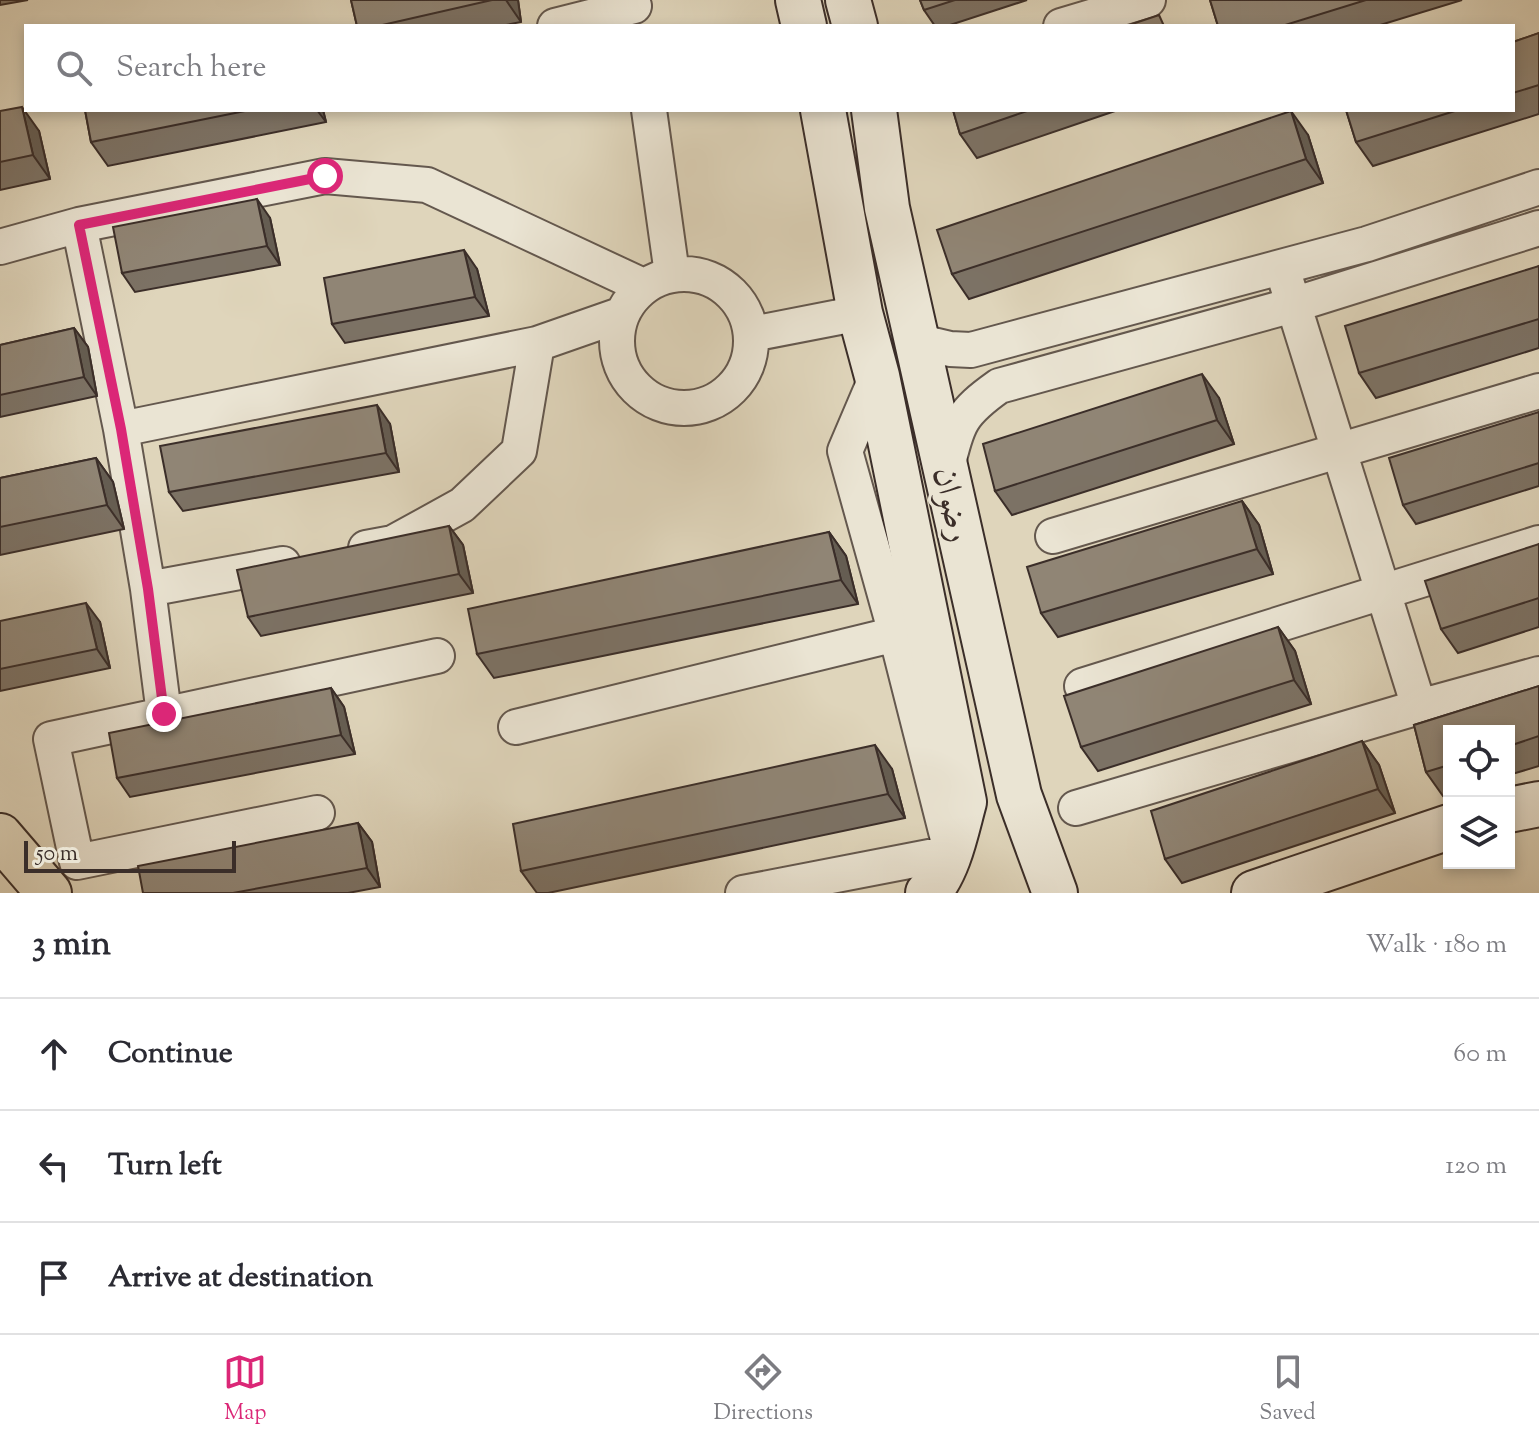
<!DOCTYPE html>
<html lang="en">
<head>
<meta charset="utf-8">
<style>
  body { margin:0; font-family:"Sorts Mill Goudy",Amiri,serif; background:#f2f2f3; color:#2b2b33 }
  .controls { position:absolute; right:24px; bottom:24px; display:grid; overflow:hidden; border-radius:0px; box-shadow:0 4px 12px #0003 }
  .controls button { width:72px; height:72px; display:grid; place-items:center; padding:0; border:0; border-bottom:2px solid #e1e1e2; background:#fff; color:#2b2b33; font:40px sans-serif }
  .scale { position:absolute; left:24px; bottom:20px; width:212px; box-sizing:border-box; padding-left:8px; border:4px solid #3b2e29; border-top:0; font-size:22px; line-height:28px; white-space:nowrap; color:#3b2e29; -webkit-text-stroke:6px #eae4d3; paint-order:stroke }
  .stop { position:absolute; width:24px; height:24px; margin:-18px; border:6px solid #db2777; border-radius:50%; background:#fff }
  .stop.end { background:#db2777; border-color:#fff; box-shadow:0 2px 8px #0008 }
  .list { margin:0; padding:0; list-style:none }
  h2 { display:flex; justify-content:space-between; align-items:center; height:104px; margin:0; padding:0 32px; font-size:34px }
  h2 small { font-size:26px; font-weight:400; color:#7c7c81 }
  .list li { display:grid; grid-template-columns:52px 1fr auto; gap:24px; align-items:center; box-sizing:border-box; height:112px; padding:0 32px; border-top:2px solid #e1e1e2 }
  .list b { display:block; font-size:30px; white-space:nowrap }
  .list em { font-size:26px; font-style:normal; color:#7c7c81 }
  .icon { flex:none; width:44px; height:44px; fill:none; stroke:currentColor; stroke-width:2; stroke-linecap:round; stroke-linejoin:round }
  .map { position:relative; flex:none; width:1539px; height:893px; overflow:hidden }
  .search { position:absolute; background:#fff; box-shadow:0 4px 12px #0003; left:24px; right:24px; top:24px; height:88px; display:flex; align-items:center; gap:20px; box-sizing:border-box; padding:0 28px; border-radius:0px; color:#7c7c81; font-size:30px }
  .sheet { height:440px; background:#fff }
  nav { display:flex; justify-content:space-around; align-items:center; box-sizing:border-box; height:112px; border-top:2px solid #e1e1e2; background:#fff; font-size:22px; color:#7c7c81 }
  nav a { display:grid; justify-items:center; gap:4px }
  nav .on { color:#db2777 }
  .map>svg:first-child { display:block }
</style>
</head>
<body>
<div class="map">
<svg width="1539" height="893" viewBox="0 0 1539 893">
  <rect width="100%" height="100%" fill="#dfd5bb"/>
  <filter id="stains"><feTurbulence type="fractalNoise" baseFrequency=".0025" numOctaves="4"/><feColorMatrix values="0 0 0 0 .2 0 0 0 0 .09 0 0 0 0 .02 0 0 0 .5 -.17"/></filter>
  <radialGradient id="worn" r=".72"><stop offset=".6" stop-color="#630" stop-opacity="0"/><stop offset="1" stop-color="#630" stop-opacity=".3"/></radialGradient>
  <g fill="none" stroke-linecap="round" stroke-linejoin="round">
    <defs>
      <path id="minor" d="M555,26L634,6
        M1061,26L1148,0
        M649,110L672,274
        M79,225L121,429L148,589L283,564
        M0,247L79,225L325,176L427,185L643,286
        M617 341a67 67 0 1 1 134 0a67 67 0 1 1-134 0Z
        M1287,284L1419,707
        M752,334L860,313
        M916,341L950,349L971,350L1367,244L1539,187
        M877,376L845,451L896,634L951,851
        M121,429L537,344L620,315
        M947,468C957,423 961,413 999,386L1293,305L1539,228
        M1053,536L1539,391
        M366,548L393,543L462,505L519,451L537,344
        M148,589L164,714
        M1082,686L1539,543
        M516,727L896,634
        M1076,808L1419,707L1539,674
        M317,813L77,862L51,739L437,656
        M743,893L950,853"/>
      <path id="secondary" d="M798,0L804,26
        M848,0L855,26
        M823,110L860,313L877,376L964,802C956,831 949,870 928,893
        M874,110L887,208L1019,795L1055,893
        M1509,810L1539,804
        M1254,893L1449,827"/>
      <path id="trunk" d="M0,836L49,893"/>
    </defs>
    <!-- minor casing -->
    <use href="#minor" stroke="#64584e" stroke-width="38"/>
    <!-- secondary casing -->
    <use href="#secondary" stroke="#3b2e29" stroke-width="48"/>
    <!-- trunk casing -->
    <use href="#trunk" stroke="#3b2e29" stroke-width="48"/>
    <!-- minor -->
    <use href="#minor" stroke="#eae4d3" stroke-width="34"/>
    <!-- secondary -->
    <use href="#secondary" stroke="#eae4d3" stroke-width="44"/>
    <!-- trunk -->
    <use href="#trunk" stroke="#dfd5bb" stroke-width="44"/>
  </g>
  <!-- wall -->
  <path fill="#7c7265" stroke="#3b2e29" stroke-width="2" d="M0,0H28L0,5Z
    M351,0H518L521,22L501,26H357Z
    M920,0H1027L947,26H935L924,10Z
    M1210,0H1462L1377,26H1218Z
    M1539,33V114L1373,166L1356,142L1346,110H1513V42Z
    M85,110H323L326,122L108,166L91,142Z
    M953,110H1118L977,158L960,134Z
    M0,111L39,131L50,179L0,190Z
    M1308,135L1323,183L969,299L952,274Z
    M270,218L280,265L135,292L122,273Z
    M1539,266V348L1376,398L1359,373Z
    M477,269L489,316L345,343L332,324Z
    M74,328L88,347L97,396L0,417V345Z
    M1219,398L1234,444L1012,515L995,491Z
    M1539,412V486L1416,524L1403,505Z
    M390,424L399,472L183,511L169,492Z
    M96,458L113,482L124,529L0,555V478Z
    M1242,501L1259,525L1273,574L1058,637L1041,613Z
    M449,526L463,545L473,593L261,636L248,617Z
    M829,532L846,556L858,604L494,678L477,654Z
    M1539,544V627L1458,653L1441,629Z
    M0,621L100,622L110,668L0,691Z
    M1278,627L1295,651L1311,704L1098,771L1081,747Z
    M1539,686V766L1509,775V731H1449V794L1443,796L1426,772L1414,725Z
    M331,688L344,707L355,754L130,797L117,778Z
    M1362,741L1379,765L1395,813L1182,883L1165,859Z
    M892,769L905,818L548,893H537L521,871Z
    M358,823L372,842L380,887L348,893H143Z"/>
  <!-- shaded-wall -->
  <path fill="#655d52" stroke="#3b2e29" stroke-width="2" d="M506,0H518L521,22Z
    M22,107L39,131L50,179L33,155Z
    M317,110H323L326,122Z
    M1291,111L1308,135L1323,183L1306,159Z
    M257,199L270,218L280,265L267,246Z
    M464,250L477,269L489,316L475,297Z
    M74,328L88,347L97,396L84,377Z
    M1202,374L1219,398L1234,444L1217,420Z
    M377,405L390,424L399,472L386,453Z
    M96,458L113,482L124,529L107,505Z
    M1242,501L1259,525L1273,574L1257,549Z
    M449,526L463,545L473,593L459,574Z
    M829,532L846,556L858,604L841,580Z
    M86,603L100,622L110,668L97,649Z
    M1278,627L1295,651L1311,704L1294,680Z
    M331,688L344,707L355,754L341,735Z
    M1362,741L1379,765L1395,813L1378,789Z
    M875,745L892,769L905,818L888,794Z
    M358,823L372,842L380,887L367,868Z"/>
  <!-- building -->
  <path fill="#908575" stroke="#3b2e29" stroke-width="2" d="M351,0H492L378,26H357Z
    M920,0H955L924,10Z
    M1210,0H1366L1282,26H1218Z
    M1159,15L1164,26H1126Z
    M1539,33V85L1513,93V42Z
    M22,107L33,155L0,162V111Z
    M85,110H250L91,142Z
    M953,110H1030L960,134Z
    M1346,110H1458L1356,142Z
    M1291,111L1306,159L952,274L937,230Z
    M257,199L267,246L122,273L113,227Z
    M464,250L475,297L332,324L324,278Z
    M1539,266V319L1359,373L1345,326Z
    M74,328L84,377L0,395V345Z
    M1202,374L1217,420L995,491L983,444Z
    M377,405L386,453L169,492L160,446Z
    M1539,412V463L1403,505L1389,458Z
    M96,458L107,505L0,527V478Z
    M1242,501L1257,549L1041,613L1027,567Z
    M449,526L459,574L248,617L237,570Z
    M829,532L841,580L477,654L468,609Z
    M1539,544V598L1441,629L1425,581Z
    M86,603L97,649L0,669V621Z
    M1278,627L1294,680L1081,747L1064,696Z
    M1539,686V736L1509,746V731H1449V765L1426,772L1414,725Z
    M331,688L341,735L117,778L109,733Z
    M1362,741L1378,789L1165,859L1151,811Z
    M875,745L888,794L521,871L513,824Z
    M358,823L367,868L233,893H143L138,866Z"/>
  <g fill="none" stroke-linecap="round" stroke-linejoin="round">
    <!-- route -->
    <path stroke="#db2777" stroke-width="10" d="M164,714L148,589L121,429L79,225L325,176"/>
  </g>
  <g text-anchor="middle" stroke-width="6" stroke-linejoin="round" paint-order="stroke">
    <!-- street labels -->
    <g font-size="34" fill="#3b2e29" stroke="#eae4d3">
      <text transform="translate(954 504) rotate(77)" y="12">رضوان</text>
    </g>
  </g>
  <rect width="100%" height="100%" filter="url(#stains)"/>
  <rect width="100%" height="100%" fill="url(#worn)"/>
</svg>
<div class="controls">
<button><svg class="icon" aria-label="locate" viewBox="0 0 24 24"><circle cx="12" cy="12" r="6"/><path d="M12 2v4M12 18v4M2 12h4M18 12h4"/></svg></button>
<button><svg class="icon" aria-label="layers" viewBox="0 0 24 24"><path d="M12 4l9 5-9 5-9-5zM3 14l9 5 9-5"/></svg></button>
</div>
<div class="scale">50 m</div>
<div class="stop" style="left:325px;top:176px"></div>
<div class="stop end" style="left:164px;top:714px"></div>
<div class="search"><svg class="icon" aria-label="search" viewBox="0 0 24 24"><circle cx="10" cy="10" r="6"/><path d="M15 15l6 6"/></svg>Search here</div>
</div>
<section class="sheet">
<h2>3 min<small>Walk · 180 m</small></h2>
<ul class="list">
<li><svg class="icon" aria-label="ahead" viewBox="0 0 24 24"><path d="M12 20V5M6 11l6-6 6 6"/></svg><div><b>Continue</b></div><em>60 m</em></li>
<li><svg class="icon" aria-label="left" viewBox="0 0 24 24"><path d="M17 20v-9H6M10 6l-5 5 5 5"/></svg><div><b>Turn left</b></div><em>120 m</em></li>
<li><svg class="icon" aria-label="arrive" viewBox="0 0 24 24"><path d="M6 21V4h12l-3 4 3 4H6"/></svg><div><b>Arrive at destination</b></div></li>
</ul>
</section>
<nav>
<a class="on"><svg class="icon" aria-label="map" viewBox="0 0 24 24"><path d="M3 6l6-2 6 2 6-2v14l-6 2-6-2-6 2zM9 4v14M15 6v14"/></svg>Map</a>
<a><svg class="icon" aria-label="directions" viewBox="0 0 24 24"><path d="M12 3l9 9-9 9-9-9zM9 14v-3h6M13 9l2 2-2 2"/></svg>Directions</a>
<a><svg class="icon" aria-label="saved" viewBox="0 0 24 24"><path d="M7 4h10v16l-5-4-5 4z"/></svg>Saved</a>
</nav>
</body>
</html>
